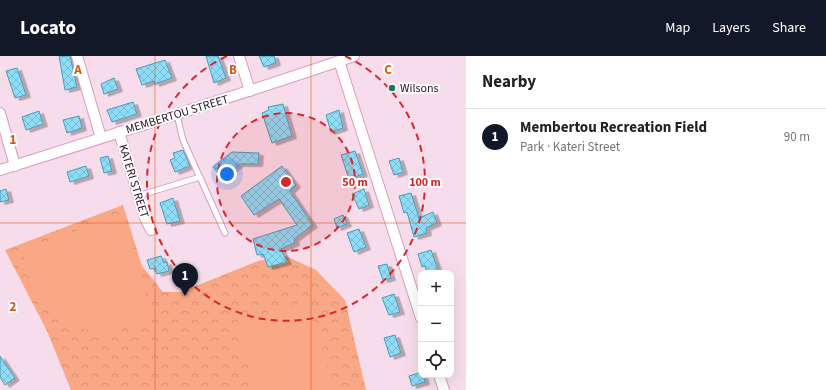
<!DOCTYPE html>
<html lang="en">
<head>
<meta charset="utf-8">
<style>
  body { margin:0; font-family:"Source Sans 3",sans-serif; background:#f6f6f6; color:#222 }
  .controls { position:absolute; right:12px; bottom:12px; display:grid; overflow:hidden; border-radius:8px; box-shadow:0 4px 16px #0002 }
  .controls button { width:36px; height:36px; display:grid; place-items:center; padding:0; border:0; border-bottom:1px solid #e0e0e0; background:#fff; color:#222; font:20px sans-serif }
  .you { position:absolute; left:227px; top:118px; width:14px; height:14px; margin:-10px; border:3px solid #fff; border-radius:50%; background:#1a73e8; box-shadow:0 0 0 6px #1a73e833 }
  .badge { display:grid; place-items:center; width:26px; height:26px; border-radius:50%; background:#111827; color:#fff; font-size:13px; font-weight:700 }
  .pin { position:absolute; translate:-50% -33px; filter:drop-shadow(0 1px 2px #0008) }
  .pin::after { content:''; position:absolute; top:21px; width:14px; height:12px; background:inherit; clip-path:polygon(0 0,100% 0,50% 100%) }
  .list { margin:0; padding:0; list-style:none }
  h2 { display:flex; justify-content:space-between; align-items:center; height:52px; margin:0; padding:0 16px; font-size:17px }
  h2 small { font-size:13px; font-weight:400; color:#767676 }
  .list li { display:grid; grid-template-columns:26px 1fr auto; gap:12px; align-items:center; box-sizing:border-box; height:56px; padding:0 16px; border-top:1px solid #e0e0e0 }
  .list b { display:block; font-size:15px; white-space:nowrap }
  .list p { margin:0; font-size:13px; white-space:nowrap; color:#767676 }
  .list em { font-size:13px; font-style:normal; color:#767676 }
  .icon { flex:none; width:22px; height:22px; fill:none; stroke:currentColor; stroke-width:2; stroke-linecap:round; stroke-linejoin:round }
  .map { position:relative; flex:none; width:466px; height:334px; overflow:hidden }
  header { display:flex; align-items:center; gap:24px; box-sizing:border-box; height:56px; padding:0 20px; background:#111827; color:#fff }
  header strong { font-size:19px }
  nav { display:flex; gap:22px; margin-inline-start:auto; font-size:14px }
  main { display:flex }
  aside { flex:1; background:#fff }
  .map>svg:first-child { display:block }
</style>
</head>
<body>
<header>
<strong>Locato</strong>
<nav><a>Map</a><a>Layers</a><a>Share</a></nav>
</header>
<main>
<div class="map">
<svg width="466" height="334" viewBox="0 0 466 334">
  <defs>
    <pattern id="park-crowns" width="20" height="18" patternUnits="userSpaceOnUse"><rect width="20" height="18" fill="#faa785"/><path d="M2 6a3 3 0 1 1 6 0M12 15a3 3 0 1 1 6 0" fill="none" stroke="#d68f72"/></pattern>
    <pattern id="building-cross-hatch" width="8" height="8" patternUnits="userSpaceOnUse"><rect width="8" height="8" fill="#8dddf9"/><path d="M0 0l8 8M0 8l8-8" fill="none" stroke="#7abdd5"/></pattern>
    <filter id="shadow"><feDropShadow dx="4.5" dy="2.5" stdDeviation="0" flood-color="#0004"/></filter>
  </defs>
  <rect width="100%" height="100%" fill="#f7ddeb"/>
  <!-- park -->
  <path fill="url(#park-crowns)" d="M123,149L142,210L163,236H181L258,205L286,200L316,214L345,244L366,334H71L47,275L5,194Z"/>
  <!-- garden -->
  <path fill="#faa785" d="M115,160L125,164L152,261C139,267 125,274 111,275C62,280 26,242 23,195Z
    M306,244L335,334H257L234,270Z"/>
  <!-- building -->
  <path fill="url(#building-cross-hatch)" stroke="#4b9ab5" filter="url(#shadow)" d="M59,0H70L77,31L65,34Z
    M206,0H218L226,22L214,27Z
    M259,0H274L276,7L264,11Z
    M165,4L172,22L155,28L154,25L142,29L136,13Z
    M17,12L26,39L15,42L6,15Z
    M114,22L118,33L104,38L101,28Z
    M133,46L137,58L112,66L107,54Z
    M283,48L292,80L272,87L262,57L269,54L268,51Z
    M339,54L343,72L331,76L326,59Z
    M39,55L43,68L26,74L22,61Z
    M79,60L82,72L67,77L63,64Z
    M183,94L190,110L175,116L170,104L175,102L173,97Z
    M355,95L363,118L349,123L341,99Z
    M232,96L259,97L258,108H239L222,122L213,111Z
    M108,100L112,115L104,117L100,102Z
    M399,102L403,116L394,119L389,105Z
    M86,110L89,120L70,126L67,116Z
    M282,110L296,129L290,135L313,169L294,183L295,187L281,193L287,206L268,211L263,198L257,199L253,183L297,169L279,143L254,159L241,140Z
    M6,133L9,144L0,146V135Z
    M364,133L369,149L359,153L352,138Z
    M411,137L419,162L433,156L437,167L426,172L427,177L414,181L407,156L404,157L399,140Z
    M173,142L180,165L167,168L160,147Z
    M343,159L347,168L337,172L334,163Z
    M359,173L366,191L354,196L347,177Z
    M431,194L439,217H427L425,210L422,211L418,198Z
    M161,200L164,207L167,206L169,215L157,218L155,212L150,213L147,204Z
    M387,208L391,222L383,224L378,210Z
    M394,238L400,256L389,259L382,242Z
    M395,279L401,297L390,301L384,282Z
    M0,300L15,322L5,329L0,321Z
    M421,316V319H423L425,326L412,330L409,320Z"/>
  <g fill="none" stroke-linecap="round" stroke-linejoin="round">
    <defs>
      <path id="lane" d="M177,59L183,84L225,177
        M138,140L200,121"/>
      <path id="street" d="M77,0L101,82
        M239,0L250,35
        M339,5L421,262
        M0,57L15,110
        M119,76L145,162L151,174
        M0,114C118,77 237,40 354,0
        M439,319L444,334"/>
    </defs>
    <!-- lane casing -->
    <use href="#lane" stroke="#da9cc1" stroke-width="7"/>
    <!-- street casing -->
    <use href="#street" stroke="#da9cc1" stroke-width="12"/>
    <!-- lane -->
    <use href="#lane" stroke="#fff" stroke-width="5"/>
    <!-- street -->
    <use href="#street" stroke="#fff" stroke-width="10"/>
  </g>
  <!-- grid -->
  <path fill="none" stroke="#de550d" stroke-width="1" stroke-opacity="0.55" d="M155,0V334M311,0V334M0,167H466"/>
  <!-- distance rings -->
  <circle cx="286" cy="126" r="69" fill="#d62828" fill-opacity=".12"/>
  <g fill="none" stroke="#d62828" stroke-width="2" stroke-dasharray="7 5">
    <circle cx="286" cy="126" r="69"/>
    <path d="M345 0A139 139 0 1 1 227 0"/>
  </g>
  <!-- markers -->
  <circle fill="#117c57" stroke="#fff" stroke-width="1.5" cx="392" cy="32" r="4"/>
  <g text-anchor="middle" stroke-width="4" stroke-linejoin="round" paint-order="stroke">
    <!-- poi labels -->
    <g font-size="12" fill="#28111f" stroke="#fff" text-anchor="start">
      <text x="400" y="36">Wilsons</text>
    </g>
    <!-- street labels -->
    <g font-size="12" fill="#28111f" stroke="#fff">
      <text transform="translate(177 58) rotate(-17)" y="4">MEMBERTOU STREET</text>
      <text transform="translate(134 125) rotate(73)" y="4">KATERI STREET</text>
    </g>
  </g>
  <g font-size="13" text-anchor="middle" font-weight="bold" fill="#de550d" stroke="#fff" stroke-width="4" stroke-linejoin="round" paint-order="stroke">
    <text x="78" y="18">A</text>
    <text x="233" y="18">B</text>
    <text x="388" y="18">C</text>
    <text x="13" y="88">1</text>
    <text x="13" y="255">2</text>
  </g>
  <circle cx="286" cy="126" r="6" fill="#d62828" stroke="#fff" stroke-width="2"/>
  <g font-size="12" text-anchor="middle" font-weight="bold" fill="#d62828" stroke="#fff" stroke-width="4" stroke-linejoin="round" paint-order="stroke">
    <text x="355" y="130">50 m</text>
    <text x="425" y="130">100 m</text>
  </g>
</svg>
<div class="controls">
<button>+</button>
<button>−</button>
<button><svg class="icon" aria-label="locate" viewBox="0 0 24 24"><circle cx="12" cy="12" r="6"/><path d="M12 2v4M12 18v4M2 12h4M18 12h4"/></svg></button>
</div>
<div class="you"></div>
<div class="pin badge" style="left:185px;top:240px">1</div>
</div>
<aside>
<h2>Nearby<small></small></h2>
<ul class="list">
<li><span class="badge">1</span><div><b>Membertou Recreation Field</b><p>Park · Kateri Street</p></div><em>90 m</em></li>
</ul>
</aside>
</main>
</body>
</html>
